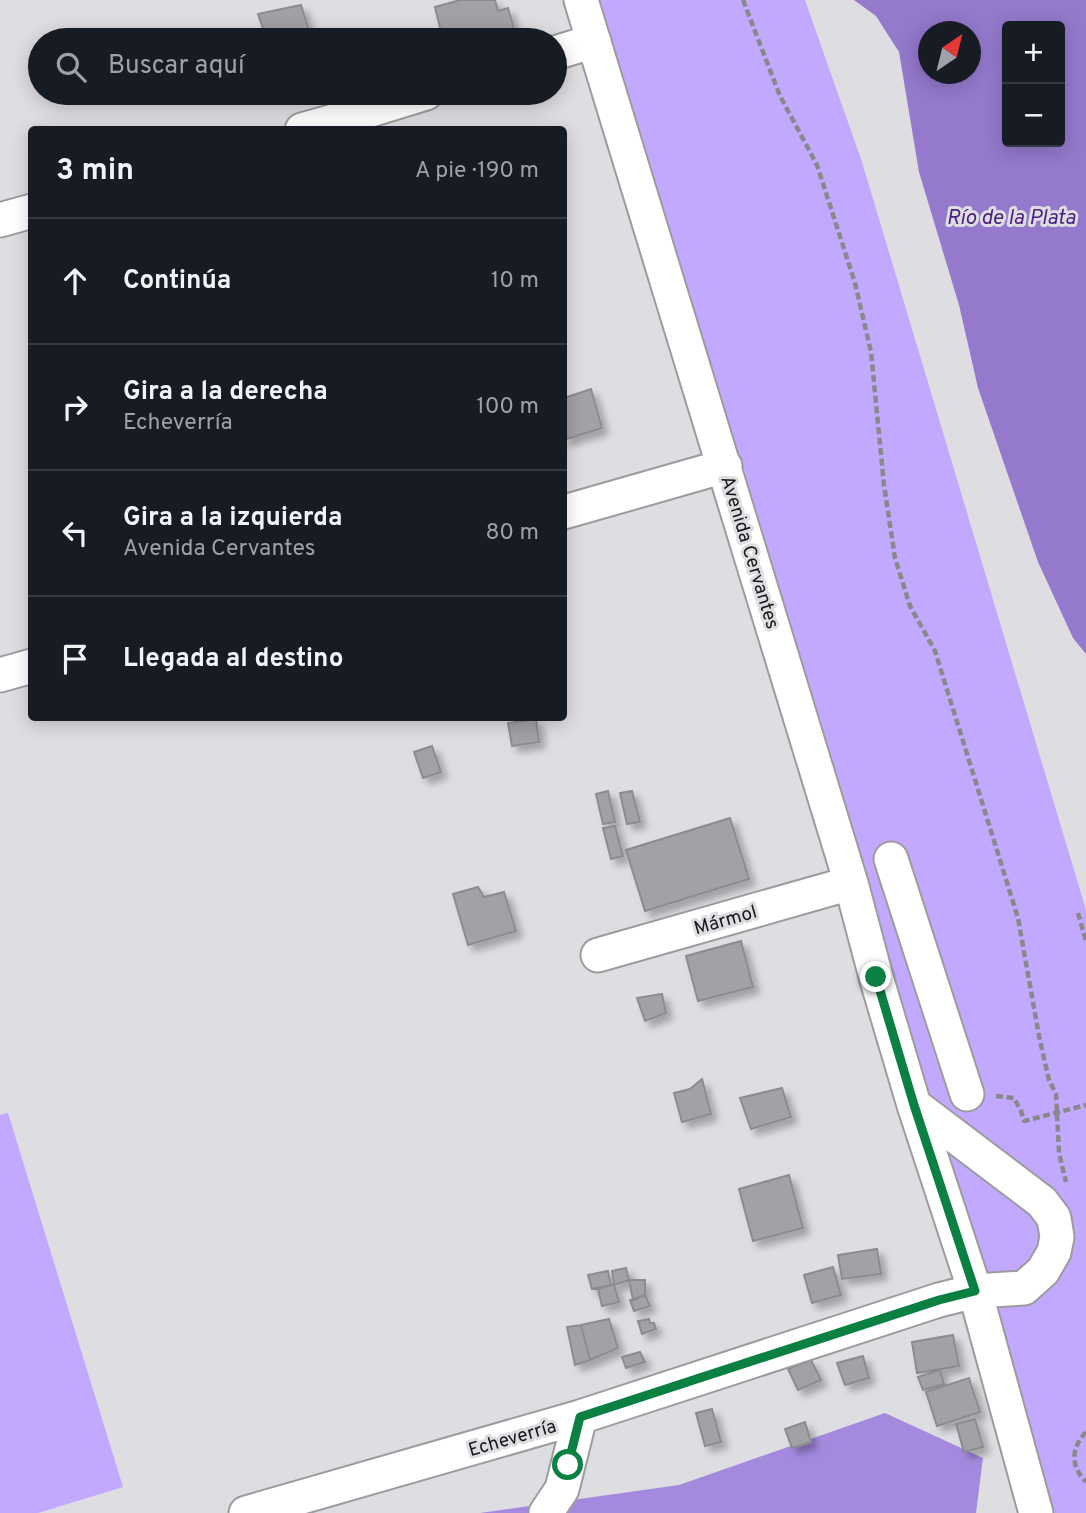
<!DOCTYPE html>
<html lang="es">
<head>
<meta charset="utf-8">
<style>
  body { margin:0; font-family:Overpass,sans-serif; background:#242831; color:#f1f3f6 }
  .controls { position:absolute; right:21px; top:21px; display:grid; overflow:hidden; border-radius:7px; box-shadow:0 4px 18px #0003 }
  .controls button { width:63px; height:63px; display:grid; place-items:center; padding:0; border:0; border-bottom:2px solid #363941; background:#171b24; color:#f1f3f6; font:35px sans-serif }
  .compass { position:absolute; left:918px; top:21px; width:63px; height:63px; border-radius:50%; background:#171b24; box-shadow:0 4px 18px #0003; rotate:35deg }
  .stop { position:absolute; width:21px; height:21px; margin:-16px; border:5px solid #0b8043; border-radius:50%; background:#fff }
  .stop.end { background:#0b8043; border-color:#fff; box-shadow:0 2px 7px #0008 }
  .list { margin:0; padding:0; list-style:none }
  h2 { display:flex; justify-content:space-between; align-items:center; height:91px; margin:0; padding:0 28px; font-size:30px }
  h2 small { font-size:23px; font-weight:400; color:#9ea1a6 }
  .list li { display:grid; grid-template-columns:46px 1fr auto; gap:21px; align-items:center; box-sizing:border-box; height:126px; padding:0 28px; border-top:2px solid #363941 }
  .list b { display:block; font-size:26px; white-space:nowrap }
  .list p { margin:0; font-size:23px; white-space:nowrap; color:#9ea1a6 }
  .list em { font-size:23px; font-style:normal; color:#9ea1a6 }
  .icon { flex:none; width:38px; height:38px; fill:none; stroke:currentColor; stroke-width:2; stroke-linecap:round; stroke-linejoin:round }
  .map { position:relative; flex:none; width:1086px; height:1513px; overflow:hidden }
  .search { position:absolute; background:#171b24; box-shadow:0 4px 18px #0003; left:28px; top:28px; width:539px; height:77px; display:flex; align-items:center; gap:18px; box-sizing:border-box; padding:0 24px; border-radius:38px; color:#9ea1a6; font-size:26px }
  .panel { position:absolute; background:#171b24; box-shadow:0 4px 18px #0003; left:28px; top:126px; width:539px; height:595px; border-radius:7px }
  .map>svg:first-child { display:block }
</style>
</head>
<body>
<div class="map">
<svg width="1086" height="1513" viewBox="0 0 1086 1513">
  <defs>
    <filter id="shadow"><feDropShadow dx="6" dy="6" stdDeviation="3.5" flood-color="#0004"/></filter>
  </defs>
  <rect width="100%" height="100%" fill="#dedde1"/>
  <!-- green -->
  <path fill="#c3a8ff" d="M594,0H805L862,162L1086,910V1513H1051Z
    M8,1113L123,1487L38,1513H0V1115Z"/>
  <!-- forest -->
  <path fill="#a48adf" d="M885,1413L983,1458L976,1513H480L679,1485Z"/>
  <!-- water -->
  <path fill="#9479cc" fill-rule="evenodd" d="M854,0H1086V654L1073,638L1038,562L978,388L959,305L919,172L899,52L876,16ZM1007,26H1060V142H1007ZM928,32H970V74H928Z"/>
  <!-- building -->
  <path fill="#a2a1a5" stroke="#8c8c8f" stroke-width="2" filter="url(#shadow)" d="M460,0H495L498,11L508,8L514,29L481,40H443L435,7Z
    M301,5L312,40H267L258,14Z
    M591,389L602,428L564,440V398Z
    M536,719L539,742L512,746L508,723Z
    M432,746L441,772L423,778L414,752Z
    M608,791L615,822L603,824L596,794Z
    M632,791L640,822L627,824L620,793Z
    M730,818L749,879L645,911L626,850Z
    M615,826L623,856L611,859L603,828Z
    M478,887L484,897L504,892L516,931L468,945L453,894Z
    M741,941L753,987L698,1001L686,956Z
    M662,994L666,1013L645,1021L637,998Z
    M702,1079L711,1114L682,1122L674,1093L690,1089Z
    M782,1088L791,1117L751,1129L740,1098Z
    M789,1175L803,1228L753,1241L739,1189Z
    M877,1249L881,1274L842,1279L838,1255Z
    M833,1267L841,1295L812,1303L804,1275Z
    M626,1268L629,1280L614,1285L612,1271Z
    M608,1271L611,1285L592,1289L588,1275Z
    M629,1280H645V1295L633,1300Z
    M611,1285H614L619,1302L602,1306L598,1289Z
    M645,1295L650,1306L634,1311L630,1300Z
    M609,1319L618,1348L590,1360L581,1325Z
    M649,1319L650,1323H654L656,1329L642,1334L638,1321Z
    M581,1325L590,1360L575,1365L567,1327Z
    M953,1335L959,1366L917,1373L912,1342Z
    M640,1352L645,1362L626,1368L622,1357Z
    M863,1356L869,1378L845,1385L837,1363Z
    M811,1360L821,1380L798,1390L788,1369Z
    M940,1370L944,1384L923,1390L918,1377Z
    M969,1378L980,1412L937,1426L926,1392Z
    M712,1409L721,1442L705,1446L696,1413Z
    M975,1419L983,1447L964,1452L956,1424Z
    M805,1422L811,1442L792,1448L785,1429Z"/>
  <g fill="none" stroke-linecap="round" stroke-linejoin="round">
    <defs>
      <path id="minor" d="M581,0L851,883L876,977L914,1105L975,1291L1024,1288L1043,1271L1054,1252L1057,1237L1054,1218L1042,1202L914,1105
        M555,53L594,41
        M302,130L341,119L426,93
        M0,220L32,211
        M564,512L725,466
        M0,675L32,666
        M891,859L967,1094
        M598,955L851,883
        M246,1513L580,1417L939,1300L975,1291L1036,1513
        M546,1513L562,1489L580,1417"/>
    </defs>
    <!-- minor casing -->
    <use href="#minor" stroke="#9c9c9f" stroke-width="37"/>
    <!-- path -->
    <path stroke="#89888b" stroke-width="4.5" stroke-dasharray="7 3.5" stroke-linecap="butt" d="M743,0L780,96L817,165L855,283L871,352L884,485L895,558L910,606L935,651L1018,918L1039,1036L1049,1080L1056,1094L1059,1153L1066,1182
      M1078,913L1086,941
      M996,1096L1014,1098L1021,1111L1024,1121L1086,1105
      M1086,1432C1071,1448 1070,1466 1086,1482"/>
    <!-- minor -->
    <use href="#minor" stroke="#fff" stroke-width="33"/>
  </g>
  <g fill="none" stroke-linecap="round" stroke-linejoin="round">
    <!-- route -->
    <path stroke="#0b8043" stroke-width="9" d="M568,1465L580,1417L939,1300L975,1291L914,1105L876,977"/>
  </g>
  <g text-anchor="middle" stroke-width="6" stroke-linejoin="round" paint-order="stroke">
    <!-- street labels -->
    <g font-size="19" fill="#181719" stroke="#dedde1">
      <text transform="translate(751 552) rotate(73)" y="7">Avenida Cervantes</text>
      <text transform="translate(725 919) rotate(-16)" y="7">Mármol</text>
      <text transform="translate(512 1437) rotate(-16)" y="7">Echeverría</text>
    </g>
    <!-- water labels -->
    <g font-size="21" font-style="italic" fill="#4b2084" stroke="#dedde1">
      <text x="1011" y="224">Río de la Plata</text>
    </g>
  </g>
</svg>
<div class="controls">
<button>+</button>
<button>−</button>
</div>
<svg class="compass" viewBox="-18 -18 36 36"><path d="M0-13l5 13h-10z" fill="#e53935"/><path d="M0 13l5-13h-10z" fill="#9ea1a6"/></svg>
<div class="stop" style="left:568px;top:1465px"></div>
<div class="stop end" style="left:876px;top:977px"></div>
<div class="search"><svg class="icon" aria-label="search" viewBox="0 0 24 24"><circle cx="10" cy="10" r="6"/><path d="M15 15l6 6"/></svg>Buscar aquí</div>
<section class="panel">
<h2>3 min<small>A pie · 190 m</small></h2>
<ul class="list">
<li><svg class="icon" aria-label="ahead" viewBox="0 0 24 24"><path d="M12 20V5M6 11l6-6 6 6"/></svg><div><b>Continúa</b></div><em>10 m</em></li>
<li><svg class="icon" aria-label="right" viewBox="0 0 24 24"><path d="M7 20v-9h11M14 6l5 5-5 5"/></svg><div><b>Gira a la derecha</b><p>Echeverría</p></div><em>100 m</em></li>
<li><svg class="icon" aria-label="left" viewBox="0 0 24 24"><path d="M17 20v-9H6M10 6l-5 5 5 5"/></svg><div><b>Gira a la izquierda</b><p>Avenida Cervantes</p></div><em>80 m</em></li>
<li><svg class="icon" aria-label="arrive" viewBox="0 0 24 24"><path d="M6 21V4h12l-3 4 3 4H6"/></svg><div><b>Llegada al destino</b></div></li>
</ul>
</section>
</div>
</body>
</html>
